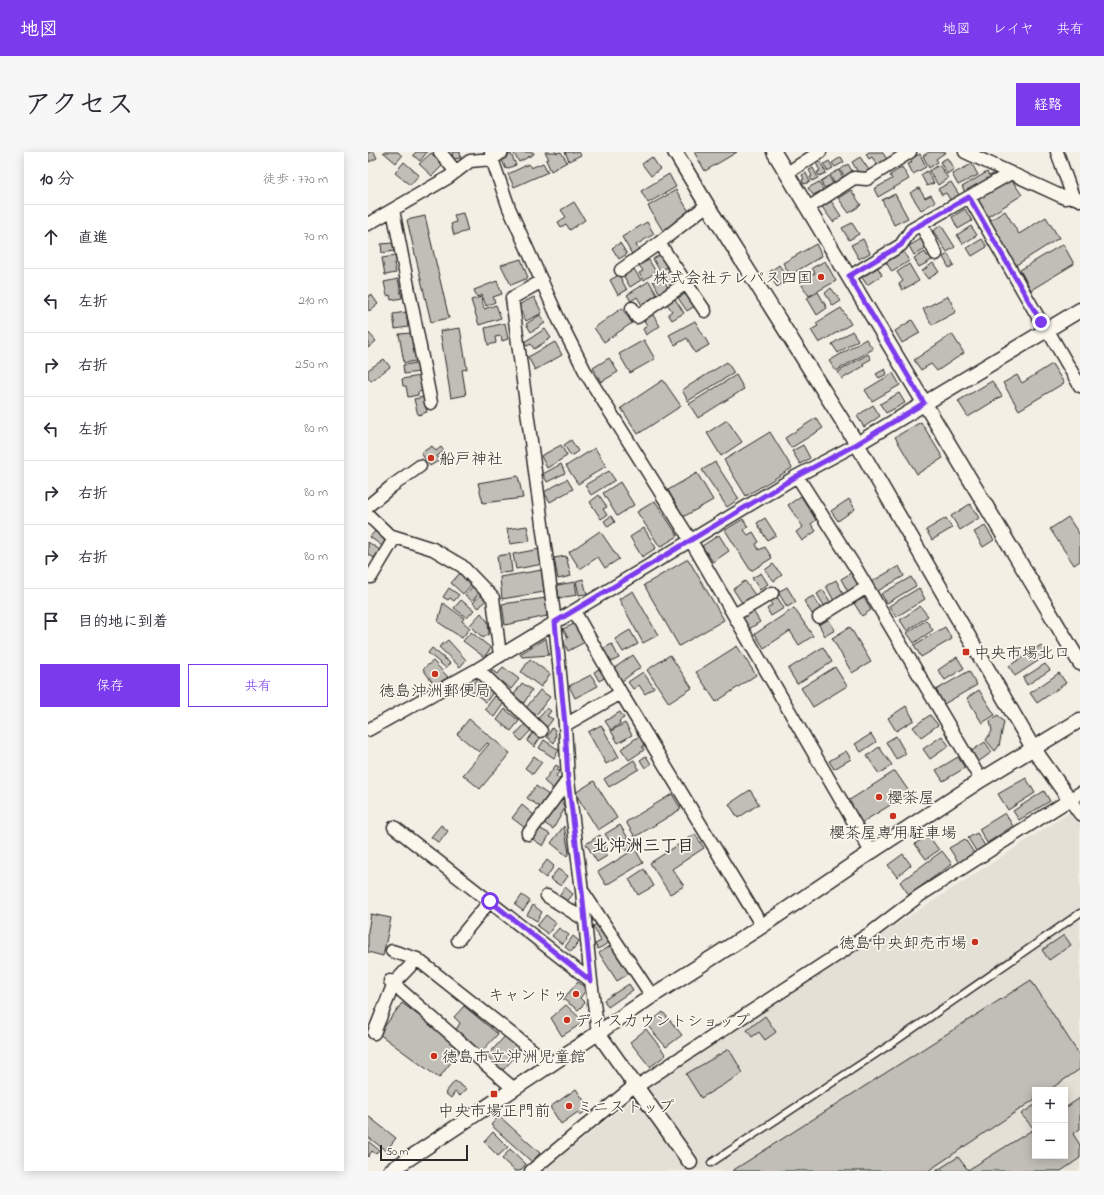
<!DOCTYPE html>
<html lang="ja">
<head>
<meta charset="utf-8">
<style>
  body { margin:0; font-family:"Indie Flower","Klee One",sans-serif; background:#f7f7f7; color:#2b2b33 }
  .controls { position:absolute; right:12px; bottom:12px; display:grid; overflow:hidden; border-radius:0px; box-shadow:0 2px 10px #0003 }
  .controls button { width:36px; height:36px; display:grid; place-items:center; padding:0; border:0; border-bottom:1px solid #e1e1e2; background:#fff; color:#2b2b33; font:20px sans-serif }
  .scale { position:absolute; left:12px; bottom:10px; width:88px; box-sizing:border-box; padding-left:4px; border:2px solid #2b2b2b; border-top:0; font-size:11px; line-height:14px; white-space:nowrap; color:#2b2b2b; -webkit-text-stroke:3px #fbf7ec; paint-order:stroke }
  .stop { position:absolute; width:12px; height:12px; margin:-9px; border:3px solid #7c3aed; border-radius:50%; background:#fff }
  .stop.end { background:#7c3aed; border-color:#fff; box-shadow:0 1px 4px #0008 }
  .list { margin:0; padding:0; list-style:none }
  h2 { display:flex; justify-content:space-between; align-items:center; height:52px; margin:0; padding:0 16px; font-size:17px }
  h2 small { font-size:13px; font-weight:400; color:#7c7c81 }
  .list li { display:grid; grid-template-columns:26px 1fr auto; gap:12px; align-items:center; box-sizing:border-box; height:64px; padding:0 16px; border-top:1px solid #e1e1e2 }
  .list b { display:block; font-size:15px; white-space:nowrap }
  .list em { font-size:13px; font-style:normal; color:#7c7c81 }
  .actions { display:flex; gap:8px; padding:12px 16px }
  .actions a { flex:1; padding:9px 0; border:1px solid #7c3aed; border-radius:0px; text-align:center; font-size:14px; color:#7c3aed }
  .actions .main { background:#7c3aed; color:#fff }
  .icon { flex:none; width:22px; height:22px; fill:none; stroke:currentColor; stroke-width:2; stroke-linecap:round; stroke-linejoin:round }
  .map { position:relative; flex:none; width:712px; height:1019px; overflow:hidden; border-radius:0px }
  header { display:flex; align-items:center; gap:24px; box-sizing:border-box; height:56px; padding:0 20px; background:#7c3aed; color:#fff }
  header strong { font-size:19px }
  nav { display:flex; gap:22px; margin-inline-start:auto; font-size:14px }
  .intro { display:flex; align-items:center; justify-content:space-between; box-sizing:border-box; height:96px; padding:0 24px }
  h1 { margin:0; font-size:28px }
  .button { padding:10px 18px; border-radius:0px; background:#7c3aed; color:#fff; font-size:14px; font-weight:700 }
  main { display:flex; gap:24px; padding:0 24px }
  aside { flex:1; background:#fff; border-radius:0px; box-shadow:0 2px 10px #0003 }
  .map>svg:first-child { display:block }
</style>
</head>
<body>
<header>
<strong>地図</strong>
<nav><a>地図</a><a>レイヤ</a><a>共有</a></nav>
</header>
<div class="intro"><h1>アクセス</h1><a class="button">経路</a></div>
<main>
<aside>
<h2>10 分<small>徒歩 · 770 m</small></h2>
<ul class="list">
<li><svg class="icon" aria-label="ahead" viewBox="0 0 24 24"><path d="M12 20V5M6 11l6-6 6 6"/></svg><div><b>直進</b></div><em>70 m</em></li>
<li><svg class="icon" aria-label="left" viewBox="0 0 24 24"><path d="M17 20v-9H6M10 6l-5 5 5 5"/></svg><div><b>左折</b></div><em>210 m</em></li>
<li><svg class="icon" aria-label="right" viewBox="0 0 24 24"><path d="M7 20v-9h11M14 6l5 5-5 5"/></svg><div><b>右折</b></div><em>250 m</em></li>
<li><svg class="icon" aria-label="left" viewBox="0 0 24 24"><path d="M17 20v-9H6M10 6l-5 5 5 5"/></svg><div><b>左折</b></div><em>80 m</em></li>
<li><svg class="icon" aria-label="right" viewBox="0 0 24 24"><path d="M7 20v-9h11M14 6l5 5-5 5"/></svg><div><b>右折</b></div><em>80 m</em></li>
<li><svg class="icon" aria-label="right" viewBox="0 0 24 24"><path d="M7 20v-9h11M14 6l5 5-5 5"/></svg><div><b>右折</b></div><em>80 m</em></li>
<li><svg class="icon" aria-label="arrive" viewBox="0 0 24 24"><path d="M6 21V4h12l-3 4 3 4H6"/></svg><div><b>目的地に到着</b></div></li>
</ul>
<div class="actions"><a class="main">保存</a><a>共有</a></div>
</aside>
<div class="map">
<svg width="712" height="1019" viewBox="0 0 712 1019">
  <rect width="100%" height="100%" fill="#f3efe4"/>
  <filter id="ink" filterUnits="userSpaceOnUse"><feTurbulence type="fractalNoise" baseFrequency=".025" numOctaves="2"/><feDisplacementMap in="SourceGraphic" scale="8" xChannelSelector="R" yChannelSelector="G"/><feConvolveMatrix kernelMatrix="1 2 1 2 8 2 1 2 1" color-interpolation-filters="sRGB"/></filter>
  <g filter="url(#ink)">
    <!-- built -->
    <path fill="#e4e0d6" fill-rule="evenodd" d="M712,654V1017L709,1019H175L291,926ZM667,938H697V1004H667Z"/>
    <!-- building -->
    <path fill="#c0beb6" stroke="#2b2b2b" d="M0,0H6L9,6L1,10Z
      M15,0H30L34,4L28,11Z
      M48,0H59L52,9L45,3Z
      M84,0H92L93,6L85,7Z
      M145,0H165L166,2L151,10Z
      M177,0H188L189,1L193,0L199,10L183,19L178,8L181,7Z
      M197,0H211L213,3L201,9Z
      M326,0H369L337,19Z
      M501,0H514L519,7L510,14L504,5L501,7L498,2Z
      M561,0H578L568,7L570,10L561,16L555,4Z
      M63,1L75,13L64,24L51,12Z
      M143,2L148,13L138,17L133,6Z
      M552,2L558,15L545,22L540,12L544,10L542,7Z
      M284,5L292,17L283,24L274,12Z
      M473,5L476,10L467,15L464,11Z
      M492,5L501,18L495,22H491L484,10Z
      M579,6L586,17L579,22L572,10Z
      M452,9L458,21L451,24L449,20L452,19L448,11Z
      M461,9L465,16L459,19L456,12Z
      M36,10L51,23L42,33L27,21Z
      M175,11L180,20L146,35L140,22L161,12L163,16Z
      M480,12L485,21L478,26L472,18Z
      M604,12L610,23L590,33L584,22Z
      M571,13L580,26L570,33L561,19Z
      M534,15L541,27L510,45L506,37L524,27L522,23Z
      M445,16L450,26L444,29L442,25L444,24L441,18Z
      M471,18L475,26L466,31L462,23Z
      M559,19L566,31L559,34L553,23Z
      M619,20L621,24L627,21L629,23L598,42L594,35Z
      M438,21L442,30L436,32L434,28L436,27L434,23Z
      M301,22L308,35L280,51L273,39Z
      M461,24L465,32L456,36L453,29Z
      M643,27L654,43L616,67L606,49Z
      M451,30L455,38L445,43L440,36Z
      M583,30L592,44L583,49L578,41L574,43L570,37Z
      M551,36L557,46L563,43L567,50L553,58L542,41Z
      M308,38L323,63L295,79L280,54Z
      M483,38L493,53L481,61L470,46Z
      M527,42L540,66L526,73L514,48Z
      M463,49L473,64L465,70L454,55Z
      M206,50L217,68L202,78L198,72L193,75L190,70L198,65L193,58Z
      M597,57L604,69L590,77L584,65Z
      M637,59L651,82L678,65L691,86L645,115L618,71Z
      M95,61L100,79L86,83L83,72L88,70L86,63Z
      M57,64L81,166L63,170L39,68Z
      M279,70L286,82L268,93L272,100L265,104L254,85Z
      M484,71L491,82L481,88L474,76Z
      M573,73L587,95L579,100L565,79Z
      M603,74L609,83L595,92L589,83Z
      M495,87L502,101L491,107L483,93Z
      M553,87L558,97L546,103L541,94Z
      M614,87L619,95L604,104L599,96Z
      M25,91L26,99L14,101L13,92Z
      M252,91L259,102L251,107L244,96Z
      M448,92L454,104L422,123L415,111Z
      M695,92L706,112L663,138L652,118Z
      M535,99L541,109L524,120L518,110Z
      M557,100L559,104L562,103L564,108L551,115L546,106Z
      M293,102L300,115L292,119L285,107Z
      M580,102L586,113L581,116L575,105Z
      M27,104L29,111H26L28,121L17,123L14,106Z
      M153,107L160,126L143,133L133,113Z
      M281,108L288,120L276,128L271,121L275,119L271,113Z
      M457,109L468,129L441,144L432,130L447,121L444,116Z
      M565,111L571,120L560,127L554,119Z
      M541,112L551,129L534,138L531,132L535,129L529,120Z
      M411,113L421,127L409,135L400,121Z
      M509,114L514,123L499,133L493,124Z
      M266,117L273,128L262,135L255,123Z
      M301,119L309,131L304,135L295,123Z
      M251,123L259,138L250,143L242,128Z
      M293,124L301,137L292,142L285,129Z
      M30,127L34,146L23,148L22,143L19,144L16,130Z
      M129,129L134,142L125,145L127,150L118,154L114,143L109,145L106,138Z
      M281,129L289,143L274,153L269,145L263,149L259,143Z
      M463,136L473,149L465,154L457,141Z
      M450,140L459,156L449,163L439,146Z
      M319,141L327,154L319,159L310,146Z
      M3,142L10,152L1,159L0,157V144Z
      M580,144L588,160L564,173L555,157Z
      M113,145L116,157L128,153L133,166L111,173L103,148Z
      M166,145L174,161L158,169L150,153Z
      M307,147L316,161L304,168L300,162L304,159L299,152Z
      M254,156L264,171L236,190L226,176Z
      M473,156L483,172L451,191L443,178L450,174L448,171Z
      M38,160L40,175L27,177L25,162Z
      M283,160L292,174L278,183L275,177L279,173L274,166Z
      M172,163L177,171L163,180L158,172Z
      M544,168L552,181L534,191L527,179Z
      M327,169L341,193L327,201L319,186L307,193L301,183Z
      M137,171L140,187L134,189L133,184L127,185L128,191L120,193L117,176Z
      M92,176L99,217L94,218L98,243L83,246L72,179Z
      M177,177L183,186L166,197L163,192L159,194L156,190Z
      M484,179L490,188L470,201L464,192Z
      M0,180L8,189L0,196Z
      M44,181L48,209L36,211L31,182Z
      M584,182L596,201L569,219L563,212L553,218L546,208Z
      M498,187L505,197L468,219L461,209Z
      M276,188L287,207L262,221L251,202Z
      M187,190L194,203L167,218L160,205Z
      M500,202L503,207L494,212L496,214L474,227L470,220Z
      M241,206L250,220L233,230L225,216Z
      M16,207L22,215L3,229L0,225V218Z
      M359,210L366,221L320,249L314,238Z
      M50,211L51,220L36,222L35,213Z
      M684,212L696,231L651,258L635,231L649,223L654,231Z
      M517,217L519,222L511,226L508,222Z
      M525,221L532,233L504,249L497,238Z
      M368,223L376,237L330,266L321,252Z
      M52,224L55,239L50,240V243L40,245L38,234H35L34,227Z
      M295,228L313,254L270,282L253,256Z
      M624,229L634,244L600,265L590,249Z
      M531,241L537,251L518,261L512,252Z
      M55,245L59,260L50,263L46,247Z
      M505,253L512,264L496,275L489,264Z
      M448,266L455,276L423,296L417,286Z
      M359,268L374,290L353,304L339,281Z
      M553,270L575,306L549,322L527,285Z
      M402,280L424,316L378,344L356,308Z
      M203,288L210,299L203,304L196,293Z
      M193,293L199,304L179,316L173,304Z
      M435,293L442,306L432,312L424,299Z
      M64,294L68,299L73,295L76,299L69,304L72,308L62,314L53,301Z
      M227,296L238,314L210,332L198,314Z
      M347,310L371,347L359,355L334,318Z
      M193,312L197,321L179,330L175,322Z
      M241,319L247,328L223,343L217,333Z
      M329,321L345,348L315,365L300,338Z
      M150,324L155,346L115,351L110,331Z
      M199,327L205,337L182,350L176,340Z
      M252,330L266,353L249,364L235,341Z
      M231,343L239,355L235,357L239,363L233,367L222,350Z
      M433,344L448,368L443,372L448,379L434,389L428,380L435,375L420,353Z
      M481,347L487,357L470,369L463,359Z
      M287,349L310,384L292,395L269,360Z
      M602,352L611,366L592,378L583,364Z
      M243,364L247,370L240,375L236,369Z
      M700,365L712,383V409L706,413L682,377Z
      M397,366L408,383L399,388L389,371Z
      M578,366L584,376L564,388L558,378Z
      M375,367L380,375L376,378L380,383L385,380L391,390L388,392L391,398L397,395L404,406L383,419L357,378Z
      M159,374L162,389L142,392L139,377Z
      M617,374L626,388L615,395L606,380Z
      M276,376L288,396L274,405L262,385Z
      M7,379L19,388L14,394L2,385Z
      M232,379L251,407L237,416L230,405L212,417L201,400Z
      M351,383L361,399L345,410L334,394Z
      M0,390L12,398L6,406L0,402Z
      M172,397L175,412L148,417L145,402Z
      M142,402L144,420L131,421L129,404Z
      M198,404L203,424L190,427L186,406Z
      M320,407L356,468L311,494L276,433Z
      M405,412L414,423L406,429L397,418Z
      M531,414L536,424L508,440L503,430Z
      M174,418L176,440L134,447L132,425Z
      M92,421L104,432L95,442L83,431Z
      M393,421L400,432L392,438L384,426Z
      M483,421L491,433L480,440L473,427Z
      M543,425L548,434L519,451L513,442Z
      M215,427L219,442L211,443L208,429Z
      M468,428L476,443L466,449L458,434Z
      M377,429L387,443L374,451L365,437Z
      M207,430L209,443L191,446L189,433Z
      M105,434L112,440L104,449L97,443Z
      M419,435L428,450L419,455L410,440Z
      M81,436L91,443L86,449L82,446L80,448L75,445Z
      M551,436L557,447L528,465L521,454Z
      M455,438L463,451L457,455L449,442Z
      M265,439L290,483L275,491L251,447Z
      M113,442L119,447L111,456L105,451Z
      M408,443L416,456L403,464L399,457L404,453L401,448Z
      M445,444L453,457L444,462L436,449Z
      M178,446L179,464L137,473L134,452Z
      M496,446L503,458L494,464L486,451Z
      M93,448L106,458L99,466L86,456Z
      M75,451L96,466L94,469L102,476L94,486L70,470Z
      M552,454L560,464L539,479L532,468Z
      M426,456L445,484L431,493L422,479L396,496L387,482Z
      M385,459L392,470L381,477L374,465Z
      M113,461L120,470L121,482L115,486L102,473Z
      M459,465L467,478L457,484L450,471Z
      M558,468L565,478L546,491L539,481Z
      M208,471L217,490L200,499L195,489L200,486L195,477Z
      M482,475L503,510L484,521L464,486Z
      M577,475L584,487L553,505L546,493Z
      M262,478L270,492L255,500L247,487Z
      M103,480L123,496L116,505L95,489Z
      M178,486L181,503L154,505L152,502Z
      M80,488L98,508L92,515L71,495Z
      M244,492L251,506L241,511L234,497Z
      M673,493L679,503L647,524L641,514Z
      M369,494L388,523L348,550L328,520Z
      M455,495L464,510L429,532L420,517Z
      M64,496L82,511L78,516L60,501Z
      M265,503L273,515L254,529L245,517Z
      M302,503L324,536L301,551L279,518Z
      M589,505L596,516L577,528L570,518Z
      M162,507L182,522L173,535L153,520Z
      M65,509L80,525L67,534L55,517Z
      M677,512L682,518L659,533L655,526Z
      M135,515L151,527L143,537L127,525L126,527L120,523L124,518L130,522Z
      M467,515L479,534L445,555L433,536Z
      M233,516L238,525L231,529L226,520Z
      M601,519L609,533L576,552L568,538Z
      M275,520L286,536L277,542L271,533L265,537L260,530Z
      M691,521L698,531L669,551L662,541Z
      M223,523L230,534L207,546L201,534Z
      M110,526L126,539L118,550L101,537Z
      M154,531L164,538L156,551L145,544Z
      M172,538L182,545L168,563L158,556Z
      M611,538L627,563L614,571L599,546Z
      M127,544L136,551L126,565L117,557Z
      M538,554L546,568L528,579L520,566Z
      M179,556L183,559L179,564L185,567L179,575L169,568Z
      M137,557L151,569L143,579L129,568Z
      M252,560L256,566L251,569L252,572L243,578L237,569Z
      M562,563L570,573L553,585L545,575Z
      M630,563L636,570L631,594L627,599L618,588L624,579L622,569Z
      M101,567L142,601L112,637L95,623L121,592L119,591L111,600L89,582Z
      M158,571L164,577L153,589L147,583Z
      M257,571L264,583L250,591L243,579Z
      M233,573L251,605L238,612L220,580Z
      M184,576L187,578L188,583L186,591L179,585Z
      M167,578L174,583L166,595L159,589Z
      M503,582L508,590L493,600L487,592Z
      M271,584L277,593L274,594L276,598L261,608L253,597Z
      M528,584L538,602L528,607L518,590Z
      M574,584L581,594L562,607L555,597Z
      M176,588L191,598L186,606L171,596Z
      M617,590L624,600L610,610L602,600Z
      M511,595L524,613L511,622L499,604Z
      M478,599L483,607L466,617L461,609Z
      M166,604L174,610L165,622L157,616Z
      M278,604L283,612L277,616L272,608Z
      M590,605L597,616L575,629L568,618Z
      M266,608L271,617L241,635L236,627Z
      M188,613L191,615L189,618L192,619L188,624L192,627L185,637L176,629Z
      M527,619L542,641L493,671L480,649Z
      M658,626L667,641L640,658L630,642Z
      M226,629L249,666L230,678L207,641Z
      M168,634L182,644L176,653L174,652L172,655L159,646Z
      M382,638L391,652L370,666L361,652Z
      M676,639L682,649L651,668L645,659Z
      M304,642L313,657L267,685L258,670Z
      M193,648L197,656L185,677L176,671Z
      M154,653L166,663L157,676L144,666Z
      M637,661L645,674L619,691L611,677Z
      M73,673L80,679L71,691L63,685Z
      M252,673L260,686L246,695L237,682Z
      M196,674L201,701L199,704L183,691Z
      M169,675L182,682L175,694L163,686Z
      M609,681L617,694L608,699L600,686Z
      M327,682L336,696L304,717L316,734L302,742L282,711Z
      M232,683L239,694L234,697L239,704L229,710L218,692Z
      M560,683L571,698L558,707L547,692Z
      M597,687L606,701L591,711L581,696Z
      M264,689L266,694L258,699L255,694Z
      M267,697L275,711L238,733L230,720Z
      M574,699L584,712L541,743L532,730Z
      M535,702L543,713L529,725L520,713Z
      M179,708L186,714L178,726L170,720Z
      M190,717L200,724L193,734L182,727Z
      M276,717L286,734L270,743L261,727Z
      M197,735L205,742L198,751L190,745Z
      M154,743L162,749L155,759L147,753Z
      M165,753L174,760L169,769L159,763Z
      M3,762L23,766L15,804L0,800V779Z
      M178,763L188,771L180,782L169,774Z
      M231,771L242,790L230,797L227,792L233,789L225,774Z
      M191,776L201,783L194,792L184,784Z
      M696,783L703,793L681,808L674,798Z
      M205,784L211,789L203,800L197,795Z
      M244,793L262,821L249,829L231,801Z
      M663,828L712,904V917L681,938H667V947L560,1019H364Z
      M210,830L219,837L212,846L217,851L210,858L195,847Z
      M261,832L265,838L240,855L236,848Z
      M34,851L94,896L71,926L11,882Z
      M198,853L216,870L194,884L183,866Z
      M96,854L130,882L112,901L88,878L92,871L86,865Z
      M295,860L314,883L298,895L279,873Z
      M397,864L408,880L397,888L391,880L384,885L379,878Z
      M278,877L298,903L282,915L262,890Z
      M138,883L155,896L134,919L118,905Z
      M361,897L375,921L333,946L318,922Z
      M87,929L98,937L92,944L87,940L83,946L77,941Z
      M208,937L219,953L216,955L218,959L212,963L210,960L193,972L182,955Z
      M712,946V977L705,982L712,993V1006L693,1019H568L590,1005L600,1018L666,977L653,962L667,953V1004H697V956Z
      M0,964L28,986L18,999L0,985Z
      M131,964L172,1001L164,1010L123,973Z
      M125,980L140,995L130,1004L116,990Z
      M0,989L11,998L8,1002L4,999L0,1005Z
      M142,997L158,1012L152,1019H147L134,1007Z"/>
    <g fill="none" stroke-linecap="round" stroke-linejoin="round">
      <defs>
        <path id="service" d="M343,1011L526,890L712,761"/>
        <path id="minor" d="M72,0L88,20
          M123,0L124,7L141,56L191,168L219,223L323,389L499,693L503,700
          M597,0L697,46L705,45L712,48
          M689,0L705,45
          M419,21L452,0
          M601,45L673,170
          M440,56L486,26L499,27L542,0
          M25,58L63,251
          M0,72L81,25L102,9L124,7L134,0
          M553,72L568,102
          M291,91L337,159
          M253,118L291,91L339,53
          M481,125L533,93L543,78L643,21
          M174,129L144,146L187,470L197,573L200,628L214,739L223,829L230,881
          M264,156L269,165L318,131
          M679,177L712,234
          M429,324L489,418L613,628
          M0,354L24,334L52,314
          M0,363L21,383L65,397L94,414L125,446L132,504
          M3,425L27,385
          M206,459L253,541L394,774
          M366,463L404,441
          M451,465L499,435
          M110,517L173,579
          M197,573L253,541
          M0,578L110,517L429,324L489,292
          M702,648L712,662
          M26,675L223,829
          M160,682L200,628
          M215,740L284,844
          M179,744L217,768
          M90,788L122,749
          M24,799L49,807L183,913
          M22,829L146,937
          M6,881L26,831L49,807
          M268,935L504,780L551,744L660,674L712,641
          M163,1019L267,933"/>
        <path id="tertiary" d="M307,0L339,53L489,292L665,596L702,648
          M406,0L712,511
          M489,292L712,158
          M230,881L322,1010
          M22,1019L230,881L284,844L394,774L503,700L613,628L712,568"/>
      </defs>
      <!-- service casing -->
      <use href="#service" stroke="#2b2b2b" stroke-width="9"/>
      <!-- minor casing -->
      <use href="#minor" stroke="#2b2b2b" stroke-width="15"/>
      <!-- tertiary casing -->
      <use href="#tertiary" stroke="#2b2b2b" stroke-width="17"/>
      <!-- service -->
      <use href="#service" stroke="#fbf7ec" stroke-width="6"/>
      <!-- minor -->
      <use href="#minor" stroke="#fbf7ec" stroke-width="12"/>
      <!-- tertiary -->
      <use href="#tertiary" stroke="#fbf7ec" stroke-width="14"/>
    </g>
  </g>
  <g fill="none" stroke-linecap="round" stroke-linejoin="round" filter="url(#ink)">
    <!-- route -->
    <path stroke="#7c3aed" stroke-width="5" d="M122,749L223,829L214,739L200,628L197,573L187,470L429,324L489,292L556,251L481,124L533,93L543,78L601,45L673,170"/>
  </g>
  <!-- markers -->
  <g fill="#c8321e" stroke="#fbf7ec" stroke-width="1.5">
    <circle cx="453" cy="125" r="4"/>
    <circle cx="63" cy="306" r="4"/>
    <rect x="594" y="496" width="8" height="8" rx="2"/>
    <circle cx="67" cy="522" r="4"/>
    <circle cx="511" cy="645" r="4"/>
    <circle cx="525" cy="664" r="4"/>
    <circle cx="607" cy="790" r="4"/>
    <circle cx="208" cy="842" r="4"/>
    <circle cx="199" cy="868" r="4"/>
    <circle cx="66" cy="904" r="4"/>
    <rect x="122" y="938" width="8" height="8" rx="2"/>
    <circle cx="201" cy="954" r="4"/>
  </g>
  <g text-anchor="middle" stroke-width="3.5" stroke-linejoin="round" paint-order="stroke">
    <!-- poi labels -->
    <g font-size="16" fill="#2b2b2b" stroke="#fbf7ec" text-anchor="start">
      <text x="445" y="131" text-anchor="end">株式会社テレパス四国</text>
      <text x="71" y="312">船戸神社</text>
      <text x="606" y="506">中央市場北口</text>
      <text x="67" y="544" text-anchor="middle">徳島沖洲郵便局</text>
      <text x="519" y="651">櫻茶屋</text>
      <text x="525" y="686" text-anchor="middle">櫻茶屋専用駐車場</text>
      <text x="599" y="796" text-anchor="end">徳島中央卸売市場</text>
      <text x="200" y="848" text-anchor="end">キャンドゥ</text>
      <text x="207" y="874">ディスカウントショップ</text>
      <text x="74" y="910">徳島市立沖洲児童館</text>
      <text x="209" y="960">ミニストップ</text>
      <text x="126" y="964" text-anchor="middle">中央市場正門前</text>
    </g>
    <!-- neighbourhood labels -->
    <g font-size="17" font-weight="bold" fill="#2b2b2b" stroke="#fbf7ec">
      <text x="275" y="699">北沖洲三丁目</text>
    </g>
  </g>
</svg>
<div class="controls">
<button>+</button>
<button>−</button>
</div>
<div class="scale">50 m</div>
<div class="stop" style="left:122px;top:749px"></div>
<div class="stop end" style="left:673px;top:170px"></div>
</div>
</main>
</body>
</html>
